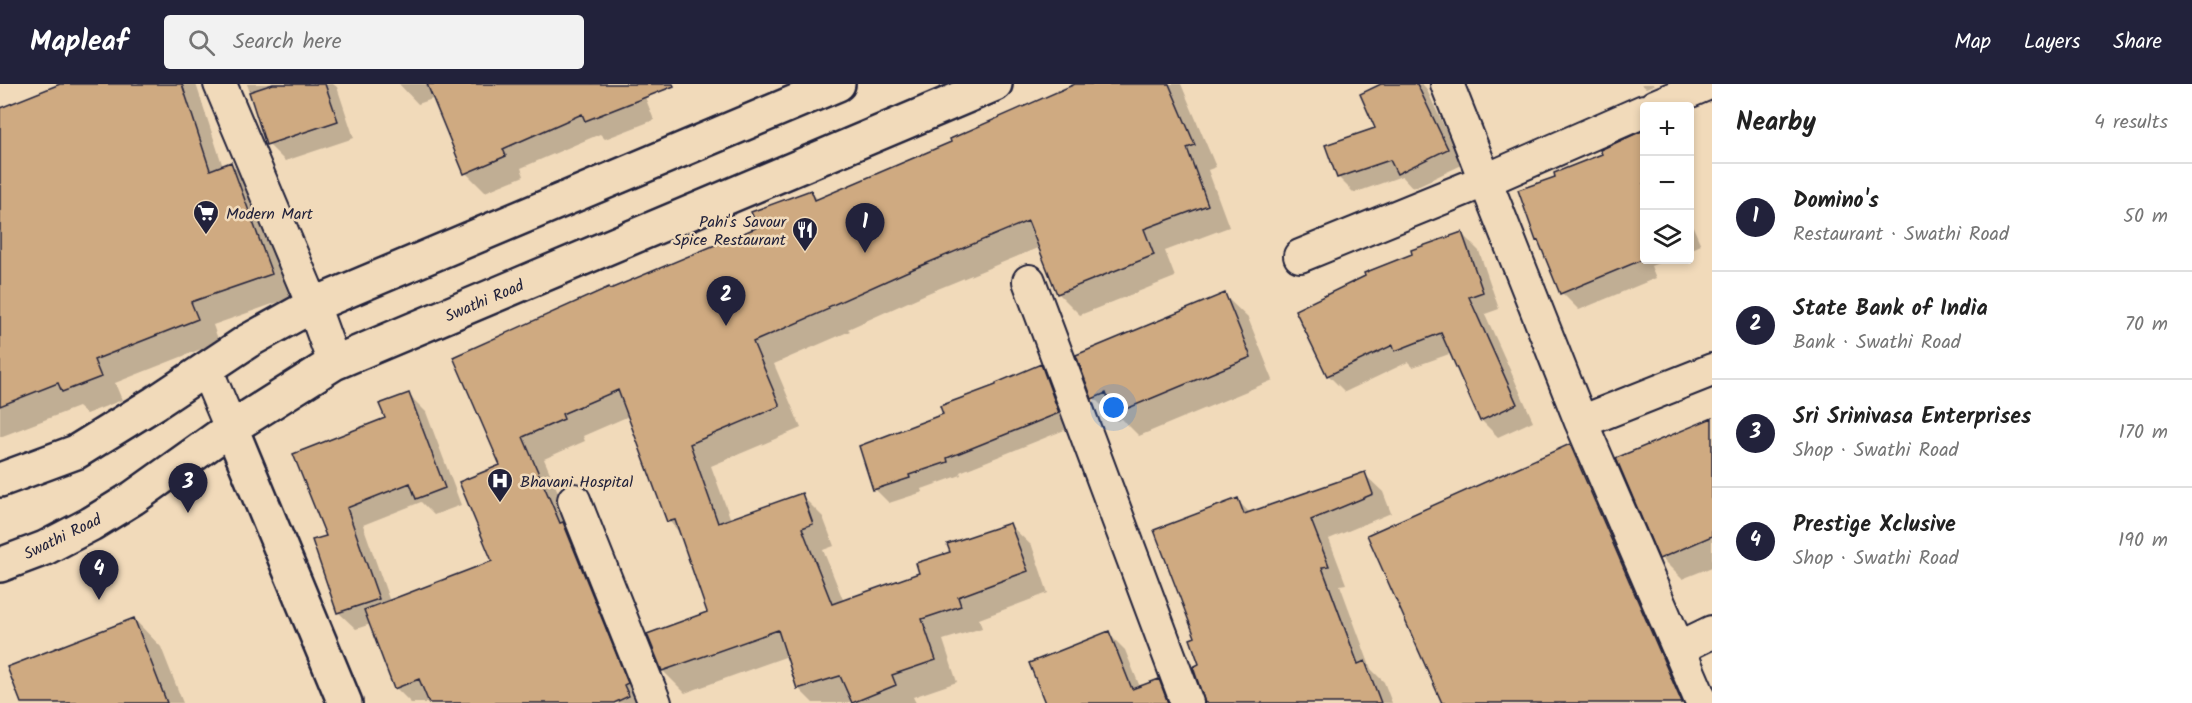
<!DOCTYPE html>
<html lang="en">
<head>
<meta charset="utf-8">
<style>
  body { margin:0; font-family:Kalam,sans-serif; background:#f2f2f2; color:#222 }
  .controls { position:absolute; right:18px; top:18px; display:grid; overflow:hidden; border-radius:6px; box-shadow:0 3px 9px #0003 }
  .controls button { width:54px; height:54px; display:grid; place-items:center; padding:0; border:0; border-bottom:2px solid #e0e0e0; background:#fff; color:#222; font:30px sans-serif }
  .you { position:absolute; left:1114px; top:324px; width:21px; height:21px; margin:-15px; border:4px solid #fff; border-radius:50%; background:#1a73e8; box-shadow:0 0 0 9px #1a73e833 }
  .badge { display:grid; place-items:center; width:39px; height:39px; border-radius:50%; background:#22223b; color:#fff; font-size:20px; font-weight:700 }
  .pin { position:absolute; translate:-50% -50px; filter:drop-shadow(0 2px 3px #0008) }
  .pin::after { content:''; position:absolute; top:32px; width:21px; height:18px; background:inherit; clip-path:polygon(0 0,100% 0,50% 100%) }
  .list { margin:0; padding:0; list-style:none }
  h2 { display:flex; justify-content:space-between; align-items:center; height:78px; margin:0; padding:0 24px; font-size:26px }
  h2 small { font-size:20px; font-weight:400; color:#767676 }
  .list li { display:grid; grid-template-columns:39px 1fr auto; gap:18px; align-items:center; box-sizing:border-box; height:108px; padding:0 24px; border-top:2px solid #e0e0e0 }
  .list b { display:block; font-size:22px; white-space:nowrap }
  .list p { margin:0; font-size:20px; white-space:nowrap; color:#767676 }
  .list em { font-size:20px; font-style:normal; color:#767676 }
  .icon { flex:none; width:33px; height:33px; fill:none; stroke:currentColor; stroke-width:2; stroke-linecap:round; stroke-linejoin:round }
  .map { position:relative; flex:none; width:1712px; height:619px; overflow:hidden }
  header { display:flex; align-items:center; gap:36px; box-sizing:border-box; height:84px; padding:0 30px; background:#22223b; color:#fff }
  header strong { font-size:28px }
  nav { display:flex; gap:33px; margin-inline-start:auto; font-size:21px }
  .search { width:420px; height:54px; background:#f2f2f2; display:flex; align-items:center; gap:15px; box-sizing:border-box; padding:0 21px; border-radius:6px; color:#767676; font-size:22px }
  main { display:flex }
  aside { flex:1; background:#fff }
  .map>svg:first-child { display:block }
</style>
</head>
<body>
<header>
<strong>Mapleaf</strong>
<div class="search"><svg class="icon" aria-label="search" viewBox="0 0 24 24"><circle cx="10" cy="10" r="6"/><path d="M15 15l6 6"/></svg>Search here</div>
<nav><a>Map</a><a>Layers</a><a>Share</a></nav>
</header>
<main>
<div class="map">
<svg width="1712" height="619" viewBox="0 0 1712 619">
  <rect width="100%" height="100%" fill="#f1daba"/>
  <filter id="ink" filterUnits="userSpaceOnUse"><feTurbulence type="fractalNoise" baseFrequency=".0167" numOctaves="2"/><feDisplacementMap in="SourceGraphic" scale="12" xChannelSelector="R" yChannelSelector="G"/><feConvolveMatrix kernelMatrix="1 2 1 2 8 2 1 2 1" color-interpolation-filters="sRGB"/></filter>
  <g filter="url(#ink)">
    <!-- shadow -->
    <path fill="#0003" d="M64,0H196L223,83L231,80L253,103L293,213L213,241L219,258L115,299L122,316L86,330L78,323L0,353V26Z
      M247,0H333L337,3L354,54L285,77L268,60Z
      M399,0H640L654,36L605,55L600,50L521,84L524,92L485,108L466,89L435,14L418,20Z
      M1079,0H1181L1216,83L1208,86L1229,143L1165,167L1175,193L1080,231L1058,209L1040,163L928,209L848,245L850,247L774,280L801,344L711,382L731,436L801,411L823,433L834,462L823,466L844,518L921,490L952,469L1010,441L1032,462L1048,509L979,535L982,544L943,556L957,598L913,613L916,619H853L852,617L845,619H813L799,605L788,572L685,609L663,587L709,529L681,450L669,437L629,332L583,352L585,357L544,375L648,619H411L396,604L371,540L356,545L338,528L328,453L387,335L409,311L426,328L461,421L434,431L421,418L363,441L390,518L494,478L502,381L611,207L760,143L810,108L819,116L953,59Z
      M1385,0H1422L1426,4L1462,81L1413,104L1402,92L1354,109L1338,93L1377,45Z
      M1641,0H1656L1646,4Z
      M1644,48V176H1667L1651,182L1656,194L1579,226L1562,209L1541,160L1537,156L1557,94L1604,71L1602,67Z
      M1690,136L1701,161L1690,166Z
      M1462,150L1479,167L1499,225L1485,230L1533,337L1498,353L1481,336L1452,269L1413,283L1408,278L1345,308L1328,291Z
      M1224,211L1248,234L1273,296L1139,352L1122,335L1117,337L1094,314L1078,272Z
      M1041,282L1054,296L1072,343L960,388L961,391L922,405L923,408L889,419L875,405L945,331L998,302Z
      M1712,336V483L1682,495L1661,474Z
      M1570,362L1595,387L1695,619H1444Z
      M1364,390L1383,408L1391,429L1329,455L1346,500L1340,501L1371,585L1384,598L1392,619H1215L1201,581L1197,554L1237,416L1251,430Z
      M134,535L161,563L183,619H23Z
      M1108,549L1125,566L1140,603L1158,597L1175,614L1177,619H1047Z"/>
    <!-- building -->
    <path fill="#cfaa81" stroke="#22223b" stroke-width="1.5" d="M60,0H182L210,86L231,78L272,190L191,218L198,235L94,276L101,293L62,308L58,299L0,322V24Z
      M273,0H325L338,37L266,61L249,8Z
      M427,0H673L674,2L585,37L582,30L503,65L506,72L464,90Z
      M1075,0H1169L1195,61L1187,64L1208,121L1144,145L1154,171L1057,210L1028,137L906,188L828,223L829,225L753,258L780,322L690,360L718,439L802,409L813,440L802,444L832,520L919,489L916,479L950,468L947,460L1010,439L1028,487L958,513L961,522L922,535L936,576L892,591L896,601L852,619L840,592L797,605L778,546L662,587L647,550L707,528L675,436L667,438L618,306L562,330L564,335L523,353L560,439L563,438L628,599L624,601L629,612L614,619H429L419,595L394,605L364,526L492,477L459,398L500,381L453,273L609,203L610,205L758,143L751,128L811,106L815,116L951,58L950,55Z
      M1381,0H1417L1448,65L1397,90L1390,76L1337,94L1325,61L1375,44L1360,10Z
      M1644,46V175L1560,210L1538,156L1536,157L1518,106L1555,93L1554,89L1602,70L1600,66Z
      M1462,148L1483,208L1469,213L1517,320L1480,337L1441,249L1395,267L1393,261L1327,292L1295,226L1365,192L1364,189L1412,170L1411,166Z
      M1225,209L1251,273L1114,330L1106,309L1092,315L1076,271Z
      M1041,280L1059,329L947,374L948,378L909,391L910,394L873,406L859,362L943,330L940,322L996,301V299Z
      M409,309L445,404L416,415L410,399L347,424L379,515L337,529L312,456L326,452L293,370L385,334L379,320Z
      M1712,334V452L1659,475L1616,374Z
      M1570,360L1682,619H1442L1367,451Z
      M1365,388L1373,410L1311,436L1329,482L1322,483L1358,580L1365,577L1381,619H1205L1193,583L1199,580L1190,555L1195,553L1154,446L1238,414L1244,430Z
      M134,534L167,619H21L7,583Z
      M1109,547L1132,605L1159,595L1168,619H1045L1029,579Z"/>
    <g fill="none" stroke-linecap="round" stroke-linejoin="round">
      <defs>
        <path id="street" d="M220,0L313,221L334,279
          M1447,0L1581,338L1702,619
          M1655,22L1707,0
          M1300,172L1484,97L1644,27
          M1029,197L1187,619
          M206,285L231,344
          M1581,338L1712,286
          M574,416L655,619
          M1679,564L1712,548"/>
        <path id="secondary" d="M231,344L345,619
          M0,396L76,368L155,319L248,257L313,221L838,0
          M0,481L45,464L91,440L133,414L231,344L334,279L995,0"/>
      </defs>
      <!-- street casing -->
      <use href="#street" stroke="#22223b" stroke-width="36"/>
      <!-- secondary casing -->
      <use href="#secondary" stroke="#22223b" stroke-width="38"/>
      <!-- street -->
      <use href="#street" stroke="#f1daba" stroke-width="32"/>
      <!-- secondary -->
      <use href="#secondary" stroke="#f1daba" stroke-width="33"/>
    </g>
  </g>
  <!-- icons -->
  <defs>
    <symbol id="supermarket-pin" viewBox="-11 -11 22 30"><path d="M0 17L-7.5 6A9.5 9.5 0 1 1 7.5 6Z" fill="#22223b" stroke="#f1daba"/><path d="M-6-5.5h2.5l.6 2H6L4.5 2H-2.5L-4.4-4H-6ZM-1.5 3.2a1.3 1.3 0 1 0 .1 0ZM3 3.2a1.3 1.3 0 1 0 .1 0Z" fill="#fff"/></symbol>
    <symbol id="restaurant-pin" viewBox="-11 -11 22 30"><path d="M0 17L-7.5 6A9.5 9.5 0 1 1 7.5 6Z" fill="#22223b" stroke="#f1daba"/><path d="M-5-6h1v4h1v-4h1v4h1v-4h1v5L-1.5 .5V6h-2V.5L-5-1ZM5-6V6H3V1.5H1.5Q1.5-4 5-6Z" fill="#fff"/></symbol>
    <symbol id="hospital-pin" viewBox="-11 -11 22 30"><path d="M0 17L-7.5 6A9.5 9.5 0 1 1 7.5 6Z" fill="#22223b" stroke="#f1daba"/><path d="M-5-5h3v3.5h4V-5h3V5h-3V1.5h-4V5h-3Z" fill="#fff"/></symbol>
  </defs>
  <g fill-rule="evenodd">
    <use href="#supermarket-pin" x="191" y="114" width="30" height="40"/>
    <use href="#restaurant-pin" x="790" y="131" width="30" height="40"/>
    <use href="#hospital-pin" x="485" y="382" width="30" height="40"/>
  </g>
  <g text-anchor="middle" stroke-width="5" stroke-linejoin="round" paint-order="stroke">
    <!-- poi labels -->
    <g font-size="16" fill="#22223b" stroke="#f1daba" text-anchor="start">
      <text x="226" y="135">Modern Mart</text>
      <text x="786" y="143" text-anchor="end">Pahi's Savour<tspan x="786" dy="18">Spice Restaurant</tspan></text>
      <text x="520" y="403">Bhavani Hospital</text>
    </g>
    <!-- street labels -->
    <g font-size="16" fill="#22223b" stroke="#f1daba">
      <text transform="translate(484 216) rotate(-23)" y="6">Swathi Road</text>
      <text transform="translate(62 452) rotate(-26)" y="6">Swathi Road</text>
    </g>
  </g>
</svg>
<div class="controls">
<button>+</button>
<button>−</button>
<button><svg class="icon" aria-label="layers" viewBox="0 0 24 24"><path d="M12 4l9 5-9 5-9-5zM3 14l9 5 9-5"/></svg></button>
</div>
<div class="you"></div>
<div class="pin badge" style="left:865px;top:169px">1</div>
<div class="pin badge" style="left:726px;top:242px">2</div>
<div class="pin badge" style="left:188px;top:429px">3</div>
<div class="pin badge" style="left:99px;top:516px">4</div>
</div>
<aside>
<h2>Nearby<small>4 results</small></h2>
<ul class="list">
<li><span class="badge">1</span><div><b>Domino's</b><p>Restaurant · Swathi Road</p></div><em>50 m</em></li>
<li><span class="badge">2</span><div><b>State Bank of India</b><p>Bank · Swathi Road</p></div><em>70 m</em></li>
<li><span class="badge">3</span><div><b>Sri Srinivasa Enterprises</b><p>Shop · Swathi Road</p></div><em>170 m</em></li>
<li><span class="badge">4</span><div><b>Prestige Xclusive</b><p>Shop · Swathi Road</p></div><em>190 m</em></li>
</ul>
</aside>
</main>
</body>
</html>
